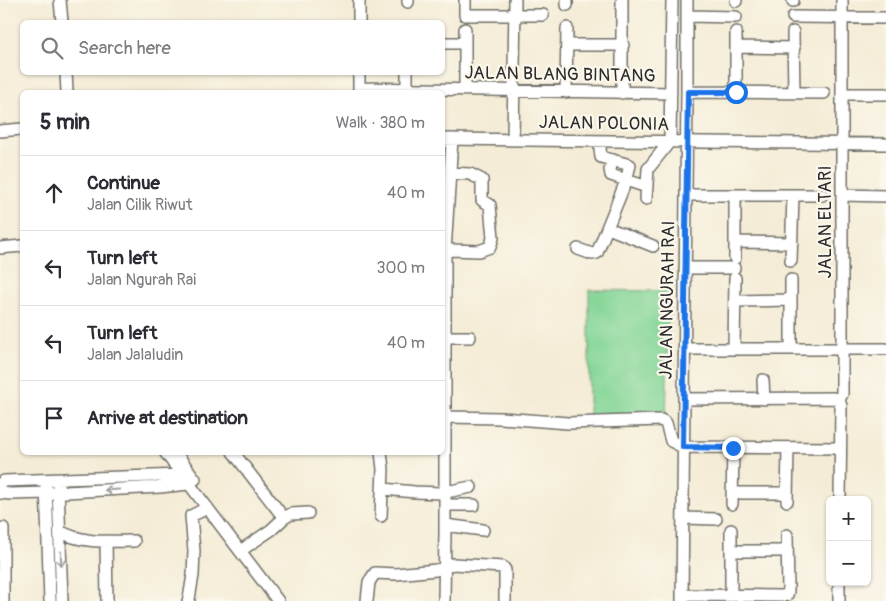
<!DOCTYPE html>
<html lang="en">
<head>
<meta charset="utf-8">
<style>
  body { margin:0; font-family:Pangolin,sans-serif; background:#f7f7f7; color:#2b2b33 }
  .controls { position:absolute; right:15px; bottom:15px; display:grid; overflow:hidden; border-radius:8px; box-shadow:0 1px 4px #0004 }
  .controls button { width:45px; height:45px; display:grid; place-items:center; padding:0; border:0; border-bottom:1px solid #e1e1e2; background:#fff; color:#2b2b33; font:25px sans-serif }
  .stop { position:absolute; width:15px; height:15px; margin:-11px; border:4px solid #1a73e8; border-radius:50%; background:#fff }
  .stop.end { background:#1a73e8; border-color:#fff; box-shadow:0 1px 5px #0008 }
  .list { margin:0; padding:0; list-style:none }
  h2 { display:flex; justify-content:space-between; align-items:center; height:65px; margin:0; padding:0 20px; font-size:21px }
  h2 small { font-size:16px; font-weight:400; color:#7c7c81 }
  .list li { display:grid; grid-template-columns:32px 1fr auto; gap:15px; align-items:center; box-sizing:border-box; height:75px; padding:0 20px; border-top:1px solid #e1e1e2 }
  .list b { display:block; font-size:19px; white-space:nowrap }
  .list p { margin:0; font-size:16px; white-space:nowrap; color:#7c7c81 }
  .list em { font-size:16px; font-style:normal; color:#7c7c81 }
  .icon { flex:none; width:28px; height:28px; fill:none; stroke:currentColor; stroke-width:2; stroke-linecap:round; stroke-linejoin:round }
  .map { position:relative; flex:none; width:886px; height:601px; overflow:hidden }
  .search { position:absolute; background:#fff; box-shadow:0 1px 4px #0004; left:20px; top:20px; width:425px; height:55px; display:flex; align-items:center; gap:12px; box-sizing:border-box; padding:0 18px; border-radius:8px; color:#7c7c81; font-size:19px }
  .panel { position:absolute; background:#fff; box-shadow:0 1px 4px #0004; left:20px; top:90px; width:425px; height:365px; border-radius:8px }
  .map>svg:first-child { display:block }
</style>
</head>
<body>
<div class="map">
<svg width="886" height="601" viewBox="0 0 886 601">
  <rect width="100%" height="100%" fill="#fbf7ec"/>
  <filter id="ink" filterUnits="userSpaceOnUse"><feTurbulence type="fractalNoise" baseFrequency=".02" numOctaves="2"/><feDisplacementMap in="SourceGraphic" scale="10" xChannelSelector="R" yChannelSelector="G"/><feConvolveMatrix kernelMatrix="1 2 1 2 8 2 1 2 1" color-interpolation-filters="sRGB"/></filter>
  <filter id="wash" filterUnits="userSpaceOnUse"><feTurbulence type="fractalNoise" baseFrequency=".0096" numOctaves="4" result="noise"/><feDisplacementMap in="SourceGraphic" scale="20" xChannelSelector="R" yChannelSelector="G"/><feGaussianBlur stdDeviation="1.12" result="paint"/><feColorMatrix in="noise" values="0 0 0 0 0 0 0 0 0 0 0 0 0 0 0 0 0 1.4 0 .05"/><feComposite in="paint" operator="in"/></filter>
  <g filter="url(#wash)">
    <rect width="100%" height="100%" fill="#f4ecd6"/>
    <!-- green -->
    <path fill="#85d697" stroke="#588061" d="M589,290L669,291L666,426L589,422Z"/>
  </g>
  <g filter="url(#ink)">
    <g fill="none" stroke-linecap="round" stroke-linejoin="round">
      <defs>
        <path id="minor" d="M60,0L62,22
          M465,0V15H543
          M567,0V5
          M793,0V1
          M736,1V0
          M408,2V0
          M687,16L736,17
          M793,17L886,18
          M359,22V0
          M465,29V90
          M793,32L794,93
          M442,43H465
          M567,45H623
          M736,47L794,48
          M66,72L67,92
          M359,88L671,93
          M407,89V72
          M359,92V72
          M566,92L567,28
          M687,92L824,93
          M622,93V0
          M736,93V32
          M843,94H886
          M0,131L22,129
          M442,139L886,144
          M513,140L515,0
          M613,160L610,169L611,175L647,187
          M686,195H822
          M842,195L886,196
          M646,199L648,169L670,141L672,0
          M608,228L653,246
          M735,242L792,243
          M0,248L22,246
          M578,249L592,254L597,253L626,181L630,165L601,157L600,148L601,141
          M442,253L451,250L479,251L490,247L493,238L490,205L482,200V180L470,174L450,173
          M735,258V195
          M791,261L793,195
          M685,268H734
          M735,301L791,300
          M442,337H470
          M684,349H886
          M734,349L735,278
          M791,349V280
          M763,380L764,399
          M684,399L833,398L839,400
          M444,417L501,418L568,423L661,420L666,423L671,441L683,447L840,448
          M165,452L278,601
          M175,452L192,475
          M233,452L284,518
          M0,484L4,481L182,475L189,471
          M46,485L50,601
          M58,486L62,601
          M383,489L415,492L441,493L471,487
          M0,493L11,494L47,493L160,487L188,484L195,479
          M732,493H787
          M840,500L841,406L839,400L842,394V0
          M787,501L788,448
          M732,504L733,447
          M445,505H474
          M381,516L383,469L381,452
          M683,518L716,519
          M445,525L483,530
          M60,531C81,544 110,541 134,541
          M106,541L107,601
          M246,547L271,530L284,518L291,514L308,513
          M731,551H787
          M682,595L783,596L787,595L788,591L787,535
          M731,596V530
          M3,601V528
          M188,601L189,599L193,575L194,551L191,516L207,508
          M367,601L369,582L375,573L396,574L436,570L453,564L503,567L505,570V601
          M444,601L445,533V252L452,139
          M682,601L687,92V0
          M839,601V582"/>
      </defs>
      <!-- minor casing -->
      <use href="#minor" stroke="#716f67" stroke-width="14"/>
      <!-- minor -->
      <use href="#minor" stroke="#fff" stroke-width="11"/>
    </g>
    <!-- one-way arrows -->
    <defs><path id="oneway-shaft" d="M-6 0H5M1.5-3L5.5 0L1.5 3" fill="none" stroke-width="1.6" stroke-linecap="round" stroke-linejoin="round" transform="scale(1.25)"/></defs>
    <g stroke="#a0a0a0">
      <use href="#oneway-shaft" transform="translate(112 490) rotate(177)"/>
      <use href="#oneway-shaft" transform="translate(61 559) rotate(89)"/>
    </g>
  </g>
  <g fill="none" stroke-linecap="round" stroke-linejoin="round" filter="url(#ink)">
    <!-- route -->
    <path stroke="#1a73e8" stroke-width="6" d="M733,448L683,447L688,92H736"/>
  </g>
  <g text-anchor="middle" stroke-width="4.5" stroke-linejoin="round" paint-order="stroke">
    <!-- street labels -->
    <g font-size="18" fill="#2b2b2b" stroke="#fbf7ec">
      <text transform="translate(560 74) rotate(1)" y="6">JALAN BLANG BINTANG</text>
      <text transform="translate(604 123) rotate(1)" y="6">JALAN POLONIA</text>
      <text transform="translate(825 222) rotate(-90)" y="6">JALAN ELTARI</text>
      <text transform="translate(667 300) rotate(-89)" y="6">JALAN NGURAH RAI</text>
    </g>
  </g>
</svg>
<div class="controls">
<button>+</button>
<button>−</button>
</div>
<div class="stop" style="left:736px;top:92px"></div>
<div class="stop end" style="left:733px;top:448px"></div>
<div class="search"><svg class="icon" aria-label="search" viewBox="0 0 24 24"><circle cx="10" cy="10" r="6"/><path d="M15 15l6 6"/></svg>Search here</div>
<section class="panel">
<h2>5 min<small>Walk · 380 m</small></h2>
<ul class="list">
<li><svg class="icon" aria-label="ahead" viewBox="0 0 24 24"><path d="M12 20V5M6 11l6-6 6 6"/></svg><div><b>Continue</b><p>Jalan Cilik Riwut</p></div><em>40 m</em></li>
<li><svg class="icon" aria-label="left" viewBox="0 0 24 24"><path d="M17 20v-9H6M10 6l-5 5 5 5"/></svg><div><b>Turn left</b><p>Jalan Ngurah Rai</p></div><em>300 m</em></li>
<li><svg class="icon" aria-label="left" viewBox="0 0 24 24"><path d="M17 20v-9H6M10 6l-5 5 5 5"/></svg><div><b>Turn left</b><p>Jalan Jalaludin</p></div><em>40 m</em></li>
<li><svg class="icon" aria-label="arrive" viewBox="0 0 24 24"><path d="M6 21V4h12l-3 4 3 4H6"/></svg><div><b>Arrive at destination</b></div></li>
</ul>
</section>
</div>
</body>
</html>
